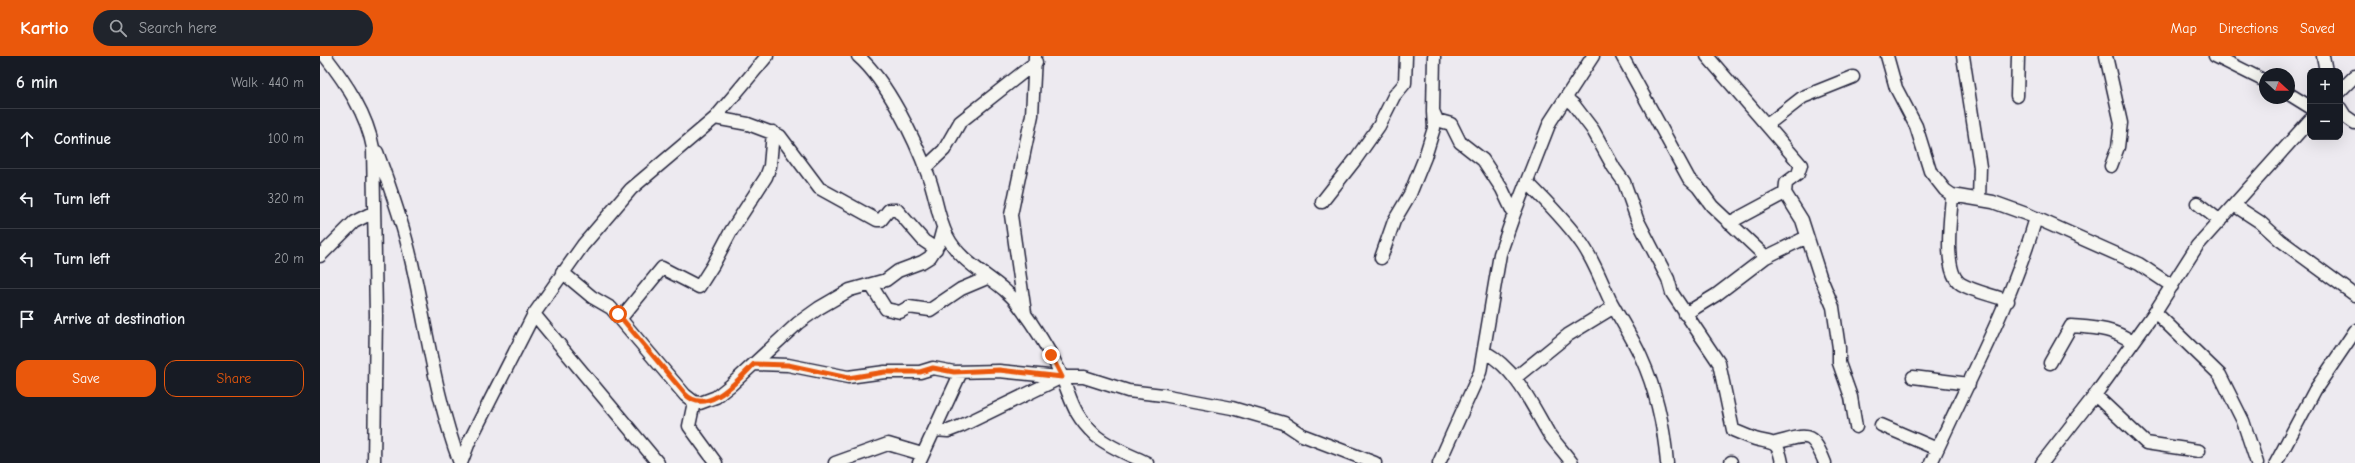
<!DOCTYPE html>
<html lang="en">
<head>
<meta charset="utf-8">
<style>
  body { margin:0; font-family:"Comic Neue",sans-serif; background:#20242c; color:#f1f3f6 }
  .controls { position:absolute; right:12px; top:12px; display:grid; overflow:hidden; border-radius:8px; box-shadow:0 4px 16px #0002 }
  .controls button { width:36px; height:36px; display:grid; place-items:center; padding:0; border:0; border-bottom:1px solid #363941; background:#171b24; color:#f1f3f6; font:20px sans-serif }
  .compass { position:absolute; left:1939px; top:12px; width:36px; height:36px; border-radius:50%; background:#171b24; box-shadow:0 4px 16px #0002; rotate:111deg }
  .stop { position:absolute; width:12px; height:12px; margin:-9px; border:3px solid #ea580c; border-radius:50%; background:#fff }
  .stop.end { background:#ea580c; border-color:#fff; box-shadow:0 1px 4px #0008 }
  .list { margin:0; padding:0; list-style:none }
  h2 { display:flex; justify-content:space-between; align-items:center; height:52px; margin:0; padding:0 16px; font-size:17px }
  h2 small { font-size:13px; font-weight:400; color:#9ea1a6 }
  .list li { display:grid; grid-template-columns:26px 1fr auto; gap:12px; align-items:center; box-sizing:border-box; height:60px; padding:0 16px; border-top:1px solid #363941 }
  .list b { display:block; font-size:15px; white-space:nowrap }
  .list em { font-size:13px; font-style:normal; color:#9ea1a6 }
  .actions { display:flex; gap:8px; padding:12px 16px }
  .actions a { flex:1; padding:9px 0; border:1px solid #ea580c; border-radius:12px; text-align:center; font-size:14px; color:#ea580c }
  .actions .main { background:#ea580c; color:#fff }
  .icon { flex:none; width:22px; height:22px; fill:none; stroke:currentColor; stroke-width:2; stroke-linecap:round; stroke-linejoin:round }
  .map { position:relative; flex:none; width:2035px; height:407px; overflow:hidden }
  header { display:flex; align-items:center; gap:24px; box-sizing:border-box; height:56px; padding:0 20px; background:#ea580c; color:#fff }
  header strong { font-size:19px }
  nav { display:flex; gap:22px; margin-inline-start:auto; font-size:14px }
  .search { width:280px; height:36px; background:#20242c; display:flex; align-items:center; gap:10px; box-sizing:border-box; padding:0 14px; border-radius:22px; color:#9ea1a6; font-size:15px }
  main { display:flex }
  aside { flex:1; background:#171b24 }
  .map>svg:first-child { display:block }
</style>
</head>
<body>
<header>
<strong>Kartio</strong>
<div class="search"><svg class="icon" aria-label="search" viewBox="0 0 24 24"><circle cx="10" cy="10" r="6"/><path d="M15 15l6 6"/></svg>Search here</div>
<nav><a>Map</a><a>Directions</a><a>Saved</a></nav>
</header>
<main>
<aside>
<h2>6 min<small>Walk · 440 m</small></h2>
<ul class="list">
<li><svg class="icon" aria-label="ahead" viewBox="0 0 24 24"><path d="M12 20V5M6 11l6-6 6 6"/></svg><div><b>Continue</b></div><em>100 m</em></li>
<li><svg class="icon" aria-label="left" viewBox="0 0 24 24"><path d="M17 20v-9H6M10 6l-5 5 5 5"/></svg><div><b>Turn left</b></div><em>320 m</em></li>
<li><svg class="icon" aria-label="left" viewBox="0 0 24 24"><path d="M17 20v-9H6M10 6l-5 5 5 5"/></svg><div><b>Turn left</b></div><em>20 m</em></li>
<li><svg class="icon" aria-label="arrive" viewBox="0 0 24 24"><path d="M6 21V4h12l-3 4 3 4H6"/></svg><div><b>Arrive at destination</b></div></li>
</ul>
<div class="actions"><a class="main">Save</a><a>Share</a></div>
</aside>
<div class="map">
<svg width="2035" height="407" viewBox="0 0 2035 407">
  <rect width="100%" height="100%" fill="#edeaf0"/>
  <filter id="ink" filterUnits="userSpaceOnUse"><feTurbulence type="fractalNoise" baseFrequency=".025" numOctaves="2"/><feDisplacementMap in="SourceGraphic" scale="8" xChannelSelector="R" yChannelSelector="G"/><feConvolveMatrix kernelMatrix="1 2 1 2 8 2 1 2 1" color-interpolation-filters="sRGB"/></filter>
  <g filter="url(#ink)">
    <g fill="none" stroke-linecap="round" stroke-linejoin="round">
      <defs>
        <path id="minor" d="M5,0C26,27 47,58 53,92L56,259L54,407
          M538,0C567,25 595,83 608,119C616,139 617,160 627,180C643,212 681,223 700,251C714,270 728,292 738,312C752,341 750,356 776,380C791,392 810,399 827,407
          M1114,0L1113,55L1117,64L1131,68L1140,86L1163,104L1182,133L1194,158
          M1302,0L1369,123L1378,131L1392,150L1446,201L1487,181
          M1387,0L1481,109L1478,118L1466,127L1465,137L1482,164L1500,220L1513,251L1519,292V307L1531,341L1536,371
          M1567,0L1576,32L1596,70L1610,115L1625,134L1632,139L1673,146L1709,159L1819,208L1852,230
          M1643,0L1660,111L1659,143
          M1786,0L1801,67L1798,91L1791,110
          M1895,0L1945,25
          M2003,0L2006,15
          M2020,35L2035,20
          M1969,38L1990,51
          M1697,40L1698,0
          M1246,42L1254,49L1273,74L1294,112L1304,126L1317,163L1348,223L1352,237L1399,307L1413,374C1420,377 1427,380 1435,383C1454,388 1458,384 1462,407
          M2020,52L2025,60L2035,67
          M395,62L428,68L460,80L499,132L557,164H561L569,154H577L604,185L616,193
          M1447,69L1483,41L1533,21
          M57,96C70,131 83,167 91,203C107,272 115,341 140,407
          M605,112L624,94L640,66L716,6
          M1207,126C1225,144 1244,163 1260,185C1273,202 1281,225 1290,244C1300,263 1312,281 1321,301C1336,334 1344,371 1347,407
          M1632,139C1631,160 1622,216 1641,228C1655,236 1673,239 1688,245
          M1002,146L1035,104L1059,70L1074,40L1085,27L1086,0
          M1877,147L1900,165
          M1914,149L1940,166L1960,184L2035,239
          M1409,167L1465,137
          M0,200L34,166L54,156
          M1061,202L1074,165L1090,138L1105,101L1114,72L1113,56
          M242,216L272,241L291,252L365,339L374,346L380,347L396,341L411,329L478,267L499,252L530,234L566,224L578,215L602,206L610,201L619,187L623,172
          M551,229L566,253L580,256L589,251L610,254L641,233L667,222
          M1835,256L1900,319L1923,365L1937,407
          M705,257L691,159L712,59L715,0
          M214,258L338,407
          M1365,258L1396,239L1446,201
          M301,262L342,212L379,231L393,209L411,175L446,121L450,110L453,76
          M1165,296C1197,314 1211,348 1229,378C1236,388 1245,397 1252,407
          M1730,307L1751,270C1775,272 1793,272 1812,286
          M434,308L468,309L528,321L565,316H600L613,312L634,316L679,315L739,321
          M1593,321L1649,328
          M1195,322L1248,279L1294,251
          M1775,339L1826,387L1879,395
          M374,346L369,370L396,407
          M1561,369L1617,393
          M615,374L628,375L641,370L742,321H764L808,335L843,339L912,352L964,367L982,379L1055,407
          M1455,387C1488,379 1491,373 1505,407
          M141,407L149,386L214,258L263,189L311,133L395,62L447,0
          M515,407L568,388L602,398
          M599,407L641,316
          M1119,407L1160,316L1180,198L1194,158L1230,66L1273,0
          M1411,407V406
          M1611,407C1648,325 1691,248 1716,162
          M1722,407L1775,339L1835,256L1877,190L1990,64
          M1956,407L1995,334L2035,275"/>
      </defs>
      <!-- minor casing -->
      <use href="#minor" stroke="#22223b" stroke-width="15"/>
      <!-- minor -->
      <use href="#minor" stroke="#f6f6f2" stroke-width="12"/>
    </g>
  </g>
  <g fill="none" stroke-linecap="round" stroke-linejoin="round" filter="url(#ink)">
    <!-- route -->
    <path stroke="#ea580c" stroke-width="5" d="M298,258L365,338C387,361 418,324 434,308L468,309L528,322L565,316H600L613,312L634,316L679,314L742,321L731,299"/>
  </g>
</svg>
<div class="controls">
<button>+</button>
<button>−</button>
</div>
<svg class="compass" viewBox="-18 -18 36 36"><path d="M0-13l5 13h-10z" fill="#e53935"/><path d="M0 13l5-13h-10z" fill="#9ea1a6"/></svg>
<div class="stop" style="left:298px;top:258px"></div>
<div class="stop end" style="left:731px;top:299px"></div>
</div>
</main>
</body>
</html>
